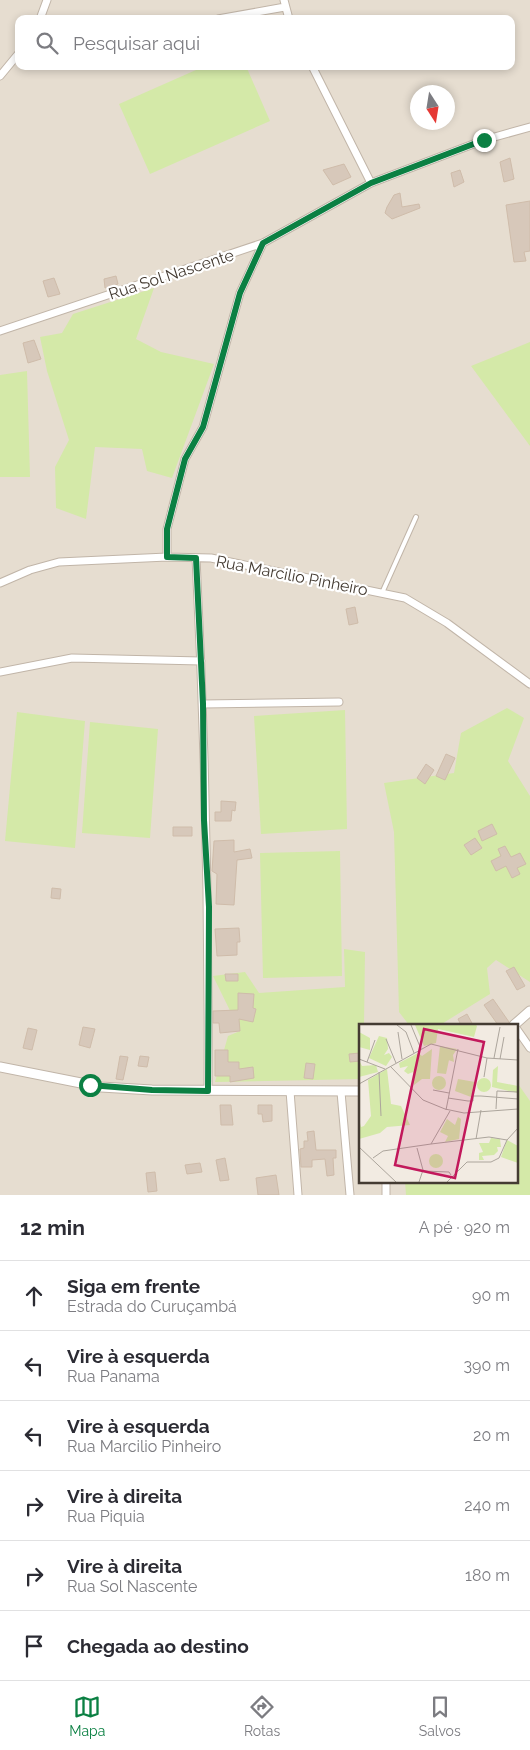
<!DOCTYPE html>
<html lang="pt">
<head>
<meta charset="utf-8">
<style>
  body { margin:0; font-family:Raleway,sans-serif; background:#f7f7f7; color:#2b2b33 }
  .compass { position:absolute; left:410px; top:85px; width:45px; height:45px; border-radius:50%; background:#fff; box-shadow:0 2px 8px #0003; rotate:168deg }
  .stop { position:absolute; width:15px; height:15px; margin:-11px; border:4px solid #0b8043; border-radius:50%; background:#fff }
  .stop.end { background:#0b8043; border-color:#fff; box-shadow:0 1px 5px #0008 }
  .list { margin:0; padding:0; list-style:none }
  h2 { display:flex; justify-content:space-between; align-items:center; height:65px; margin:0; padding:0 20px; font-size:21px }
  h2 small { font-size:16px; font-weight:400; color:#7c7c81 }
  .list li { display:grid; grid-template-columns:32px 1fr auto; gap:15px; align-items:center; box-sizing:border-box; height:70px; padding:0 20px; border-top:1px solid #e1e1e2 }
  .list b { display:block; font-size:19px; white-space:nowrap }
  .list p { margin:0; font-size:16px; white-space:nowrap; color:#7c7c81 }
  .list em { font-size:16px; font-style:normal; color:#7c7c81 }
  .icon { flex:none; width:28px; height:28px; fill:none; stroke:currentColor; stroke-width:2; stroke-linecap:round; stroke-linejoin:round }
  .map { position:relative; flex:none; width:530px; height:1195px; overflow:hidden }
  .search { position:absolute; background:#fff; box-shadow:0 2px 8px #0003; left:15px; right:15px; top:15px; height:55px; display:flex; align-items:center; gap:12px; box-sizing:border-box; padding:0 18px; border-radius:10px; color:#7c7c81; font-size:19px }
  .sheet { height:485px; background:#fff }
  nav { display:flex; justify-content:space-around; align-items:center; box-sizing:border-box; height:70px; border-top:1px solid #e1e1e2; background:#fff; font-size:14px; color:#7c7c81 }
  nav a { display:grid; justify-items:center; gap:2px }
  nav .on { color:#0b8043 }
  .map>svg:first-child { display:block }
</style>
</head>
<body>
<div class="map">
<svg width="530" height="1195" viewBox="0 0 530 1195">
  <rect width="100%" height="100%" fill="#f2ebe2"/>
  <!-- residential -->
  <path fill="#e6ddd0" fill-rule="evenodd" d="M0,0H530V1176L516,1179V1025H360V1181H501L438,1195H0ZM19,19H511V66H19ZM418,92H448V122H418Z"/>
  <!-- green -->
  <path fill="#d4e9a8" d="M205,66H246L270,121L150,174L119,104Z
    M154,288L136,339L161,352L214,364L172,478L147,471L142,449L95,447L86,519L56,508L55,467L69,440L47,371L40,337L62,333L73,314Z
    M530,342V446L471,366Z
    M27,371L30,477H0V375Z
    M507,708L524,718L508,761L530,796V982L496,960L487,968L490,994L440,1025H409L399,1012L394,832L384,783L454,773L461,733Z
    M345,710L347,829L261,834L254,716Z
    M17,712L85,721L75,848L5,841Z
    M90,722L158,729L150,838L82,833Z
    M340,851L342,976L263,978L260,853Z
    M344,949L365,952L364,1025H360V1079L215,1082L228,1036L240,1031L213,976L245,972L259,993L345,987Z
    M516,1081L530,1101V1195H406L405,1181H516Z"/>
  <!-- building -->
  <path fill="#d7c8ba" stroke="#cfbcaa" d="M510,158L514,179L504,182L500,162Z
    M344,164L351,177L333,185L323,170Z
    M460,170L464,182L454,187L451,173Z
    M400,193L402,207L419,204L420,208L392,219L385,213L387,207L394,195Z
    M530,201V251L524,252L526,261L514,262L506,205Z
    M116,276L118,284L105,288L104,279Z
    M54,278L60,294L48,297L43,281Z
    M34,340L41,359L28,363L23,343Z
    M355,607L358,623L349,625L346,609Z
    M446,754L455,758L445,780L436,776Z
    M426,764L434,770L425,784L417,778Z
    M221,801L236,802L235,811L232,810L231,821H215V812H221Z
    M492,824L497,834L482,841L478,831Z
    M173,827H192V836H173Z
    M475,838L482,848L471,855L464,845Z
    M234,840V852L250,849L252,858L237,860L234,905L216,904L217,874L212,871L214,841Z
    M505,846L511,857L520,853L526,864L517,868L520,874L512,878L506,866L496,871L491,861L501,856L498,849Z
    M52,888L61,889L60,899L51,898Z
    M239,928L240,942H237V955L217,956L215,929Z
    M514,967L525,986L517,990L506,971Z
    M225,974H238V981H226Z
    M238,993L254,994L253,1008L256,1009L253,1022L239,1019L240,1031L220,1033L219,1023H213V1011L238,1010Z
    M493,999L509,1022L508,1025H498L484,1005Z
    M467,1014L473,1025H461L458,1019Z
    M83,1027L95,1029L90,1048L79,1045Z
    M28,1028L37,1030L32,1050L23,1048Z
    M215,1050H228V1062H239V1069L253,1067L254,1078L230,1082V1076H215Z
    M360,1053V1061L350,1062L349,1054Z
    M120,1056L128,1057L123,1080L116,1079Z
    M140,1056L149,1057L147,1067L138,1066Z
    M306,1063L315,1064L313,1079L304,1078Z
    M220,1105H231L233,1125H221Z
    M258,1105H272V1121L263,1122L262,1114H258Z
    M314,1131L316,1150H336V1158H333L334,1175L327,1176L325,1159L312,1160V1167H301L300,1149L304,1148V1141H308L307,1132Z
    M225,1158L229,1180L220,1181L216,1160Z
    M200,1163L202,1172L187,1174L185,1165Z
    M155,1172L157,1191L148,1192L146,1173Z
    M276,1175L279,1195H258L256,1178Z"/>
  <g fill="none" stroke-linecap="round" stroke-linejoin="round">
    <defs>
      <path id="service" d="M382,593L416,517"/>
      <path id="minor" d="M284,0L289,19
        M40,19L47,0
        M218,19L285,7
        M312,66L371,183
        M0,76L19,53
        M0,331L263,243L371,183L484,140L530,127
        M167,557V529L185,459L203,427L240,293L263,243
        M196,558C205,735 209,913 208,1091
        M0,583L30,570L59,562L167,557L211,558L405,598L447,623L530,684
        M0,672L72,658L201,661
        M203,704L339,702
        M516,1028L530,1048
        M290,1091L298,1195
        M341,1092L350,1195
        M386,1181V1195"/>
      <path id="tertiary" d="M514,1025L530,1011
        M0,1067L101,1087L152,1090L360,1091"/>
    </defs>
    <!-- service casing -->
    <use href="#service" stroke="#c1b5a8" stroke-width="6"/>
    <!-- minor casing -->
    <use href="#minor" stroke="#c1b5a8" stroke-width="9"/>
    <!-- tertiary casing -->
    <use href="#tertiary" stroke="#c1b5a8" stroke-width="11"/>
    <!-- service -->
    <use href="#service" stroke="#fff" stroke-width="4"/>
    <!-- minor -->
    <use href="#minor" stroke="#fff" stroke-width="7"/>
    <!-- tertiary -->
    <use href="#tertiary" stroke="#fff" stroke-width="9"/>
  </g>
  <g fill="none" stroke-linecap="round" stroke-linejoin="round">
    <!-- route -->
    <path stroke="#0b8043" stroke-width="6" d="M90,1085L152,1090L208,1091L209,907L204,820L203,704L196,558L167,557V529L185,459L203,427L240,293L263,243L371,183L484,140"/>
  </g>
  <g text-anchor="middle" stroke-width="4.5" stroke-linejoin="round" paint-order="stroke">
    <!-- street labels -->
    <g font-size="16" fill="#443b32" stroke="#fff">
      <text transform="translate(171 274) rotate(-18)" y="6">Rua Sol Nascente</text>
      <text transform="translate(292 575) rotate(11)" y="6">Rua Marcilio Pinheiro</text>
    </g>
  </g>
  <!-- overview -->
  <g transform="translate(359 1024)">
    <rect width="159" height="159" fill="#f2ebe2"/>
    <path d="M56,1H117L118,2L115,13L79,5L77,19L65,22ZM0,8L11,14V26L0,23ZM20,12L28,14L29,25L25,31L30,29L33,33L27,42L10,34ZM81,22L98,25L94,31L95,38L81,33L90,36L87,50L78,49ZM73,25L71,55H63L55,61L54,48L49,50L45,47L49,42L41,44L40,39L59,29L63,32ZM0,36L3,42L17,41L19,48L0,53ZM139,42L138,58L159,62V69L133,63L134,46ZM28,45L32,80L42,82L51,101L28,103L21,109L0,115V95L2,103L5,102L12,92L9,56ZM73 59a7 7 0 1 1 14 0a7 7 0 1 1-14 0ZM118 61a7 7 0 1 1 14 0a7 7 0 1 1-14 0ZM99,55L116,58L112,73L96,67ZM99,93L102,95L100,115L86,118L89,112L81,108L88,95L96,101ZM132,114L141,115L142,123H138L139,127L135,131L123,132L125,136H120V129L124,128L120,119H130ZM148,116L159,122V139L142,133ZM70 137a7 7 0 1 1 14 0a7 7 0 1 1-14 0Z" fill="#d4e9a8"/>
    <path fill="none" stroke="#aca59c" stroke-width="1" d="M38,1L47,8L55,29M52,1L62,25M39,8L43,35M27,15L37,39M135,34L141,3M0,35L26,45M141,35L145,13M8,38L16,16M31,42L64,76L86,85L105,89L159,85M20,48L22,92M125,53L128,34M0,60L72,20L128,34L159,36M74,66L90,69M89,74L109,77H114V72H122L159,75M137,85L138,67L159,68M87,86L99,25M117,115L122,86M72,120L91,87M0,123L37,158M58,124L64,146L60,158M14,134L24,127L72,120L130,113L148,116M64,147L90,148L92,151M88,158L108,138H132L140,134L148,116L159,104"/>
    <path fill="#c2185b" fill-opacity="0.15" stroke="#c2185b" stroke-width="2.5" d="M65,5L125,18L96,154L36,141Z"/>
    <rect width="159" height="159" fill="none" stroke="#443b32" stroke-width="2.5"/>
  </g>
</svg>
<svg class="compass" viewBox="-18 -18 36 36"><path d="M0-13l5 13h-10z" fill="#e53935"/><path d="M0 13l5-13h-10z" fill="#7c7c81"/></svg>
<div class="stop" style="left:90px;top:1085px"></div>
<div class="stop end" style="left:484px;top:140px"></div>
<div class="search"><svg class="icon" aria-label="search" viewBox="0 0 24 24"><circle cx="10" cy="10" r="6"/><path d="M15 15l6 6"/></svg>Pesquisar aqui</div>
</div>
<section class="sheet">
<h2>12 min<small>A pé · 920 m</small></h2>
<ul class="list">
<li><svg class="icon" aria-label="ahead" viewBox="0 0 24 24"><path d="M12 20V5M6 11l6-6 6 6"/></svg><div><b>Siga em frente</b><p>Estrada do Curuçambá</p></div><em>90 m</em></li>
<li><svg class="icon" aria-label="left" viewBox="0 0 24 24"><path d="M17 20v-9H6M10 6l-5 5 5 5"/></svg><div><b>Vire à esquerda</b><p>Rua Panama</p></div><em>390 m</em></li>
<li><svg class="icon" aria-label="left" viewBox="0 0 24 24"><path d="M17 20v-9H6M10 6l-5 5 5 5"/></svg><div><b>Vire à esquerda</b><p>Rua Marcilio Pinheiro</p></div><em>20 m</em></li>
<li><svg class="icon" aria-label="right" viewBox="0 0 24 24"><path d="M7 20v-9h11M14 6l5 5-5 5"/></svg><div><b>Vire à direita</b><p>Rua Piquia</p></div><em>240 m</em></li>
<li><svg class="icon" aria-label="right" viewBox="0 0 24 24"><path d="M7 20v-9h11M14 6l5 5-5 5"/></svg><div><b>Vire à direita</b><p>Rua Sol Nascente</p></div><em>180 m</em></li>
<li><svg class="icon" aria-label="arrive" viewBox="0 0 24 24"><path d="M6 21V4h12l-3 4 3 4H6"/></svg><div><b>Chegada ao destino</b></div></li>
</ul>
</section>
<nav>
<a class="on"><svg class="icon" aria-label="map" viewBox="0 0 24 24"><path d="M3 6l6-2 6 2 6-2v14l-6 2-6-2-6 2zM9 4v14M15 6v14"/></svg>Mapa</a>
<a><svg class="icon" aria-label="directions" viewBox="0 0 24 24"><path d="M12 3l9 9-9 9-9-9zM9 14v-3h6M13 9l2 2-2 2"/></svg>Rotas</a>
<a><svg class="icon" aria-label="saved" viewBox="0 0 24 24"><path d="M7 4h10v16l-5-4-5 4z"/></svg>Salvos</a>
</nav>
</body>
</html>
